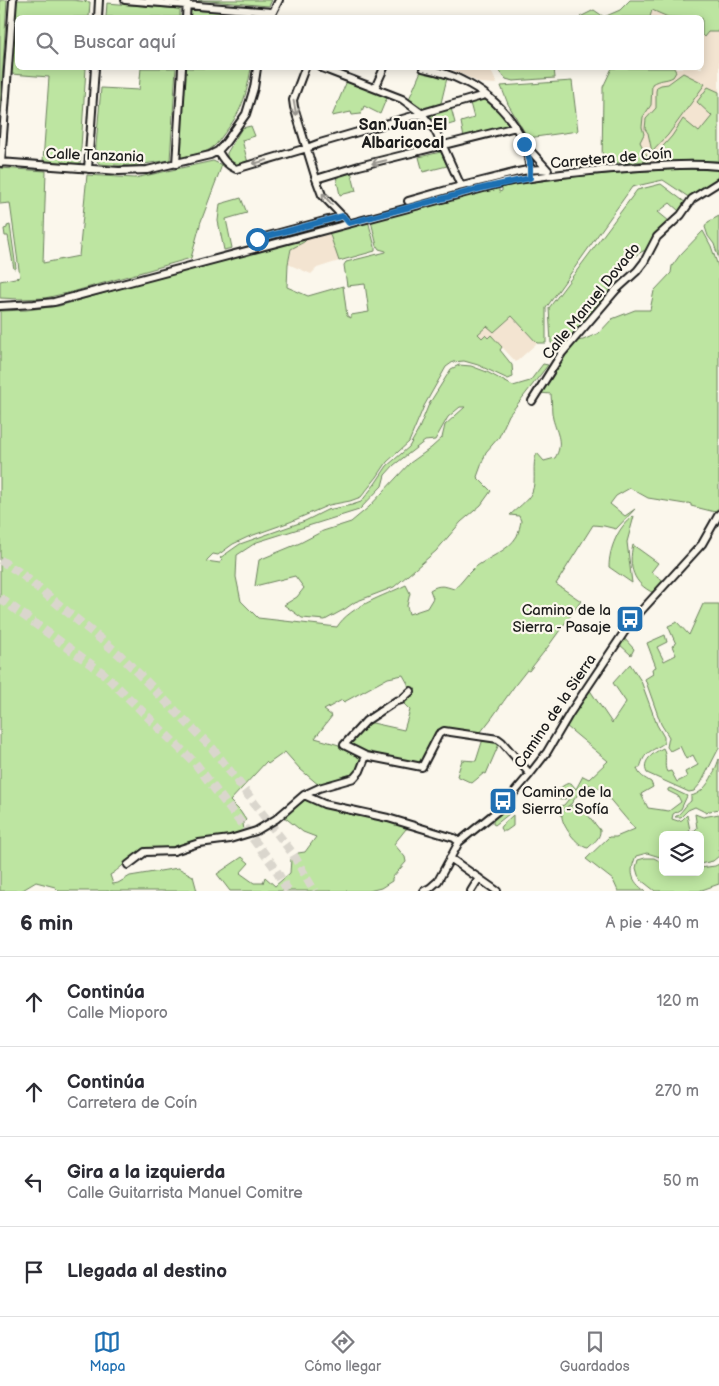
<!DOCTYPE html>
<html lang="es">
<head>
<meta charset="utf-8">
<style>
  body { margin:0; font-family:"Balsamiq Sans",sans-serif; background:#f7f7f7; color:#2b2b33 }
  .controls { position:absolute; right:15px; bottom:15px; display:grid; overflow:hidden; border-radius:8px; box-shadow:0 2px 12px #0003 }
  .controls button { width:45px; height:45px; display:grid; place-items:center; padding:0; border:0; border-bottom:1px solid #e1e1e2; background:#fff; color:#2b2b33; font:25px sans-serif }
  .stop { position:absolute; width:15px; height:15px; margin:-11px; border:4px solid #1f6fb2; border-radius:50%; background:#fff }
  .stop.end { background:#1f6fb2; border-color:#fff; box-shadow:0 1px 5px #0008 }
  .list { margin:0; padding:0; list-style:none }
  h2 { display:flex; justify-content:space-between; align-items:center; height:65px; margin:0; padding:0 20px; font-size:21px }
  h2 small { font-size:16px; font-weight:400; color:#7c7c81 }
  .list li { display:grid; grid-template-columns:32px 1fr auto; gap:15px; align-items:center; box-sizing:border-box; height:90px; padding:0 20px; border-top:1px solid #e1e1e2 }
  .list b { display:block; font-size:19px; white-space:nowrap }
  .list p { margin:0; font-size:16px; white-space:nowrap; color:#7c7c81 }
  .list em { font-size:16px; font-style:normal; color:#7c7c81 }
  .icon { flex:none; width:28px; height:28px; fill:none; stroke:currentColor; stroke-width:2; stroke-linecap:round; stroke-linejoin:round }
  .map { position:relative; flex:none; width:719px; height:891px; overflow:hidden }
  .search { position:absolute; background:#fff; box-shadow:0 2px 12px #0003; left:15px; right:15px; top:15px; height:55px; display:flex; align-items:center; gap:12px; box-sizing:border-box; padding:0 18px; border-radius:8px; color:#7c7c81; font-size:19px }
  .sheet { height:425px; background:#fff }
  nav { display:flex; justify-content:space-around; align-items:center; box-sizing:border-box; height:70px; border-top:1px solid #e1e1e2; background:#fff; font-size:14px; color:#7c7c81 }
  nav a { display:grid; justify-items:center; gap:2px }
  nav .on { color:#1f6fb2 }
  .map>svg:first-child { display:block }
</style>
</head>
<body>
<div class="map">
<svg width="719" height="891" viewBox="0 0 719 891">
  <rect width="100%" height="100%" fill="#fbf7ec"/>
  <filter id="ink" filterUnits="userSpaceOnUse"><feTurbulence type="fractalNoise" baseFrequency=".02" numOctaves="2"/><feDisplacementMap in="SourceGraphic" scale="10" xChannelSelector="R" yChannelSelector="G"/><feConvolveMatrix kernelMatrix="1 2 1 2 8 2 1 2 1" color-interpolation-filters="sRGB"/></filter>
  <g filter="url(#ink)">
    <!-- built -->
    <path fill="#f3e4d1" d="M719,0V161H658L602,164L603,91V87L612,68H702V18L650,17L652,9Z
      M449,68H490L497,84L480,83Z
      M329,232L339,261L317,268L311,274L288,264L292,248L304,242L308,238Z
      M512,316L537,343L516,362L491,335L488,338H482L478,334L487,325L494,332Z"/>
    <!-- green -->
    <path fill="#bde5a1" stroke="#6c805e" d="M0,0H7L0,114Z
      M17,0H72L90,2L89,17L18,18V68H86L80,164L43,161L49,77L11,74Z
      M198,0H272L269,6Z
      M630,0H719V32H708L704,37L702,35V18L668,17L652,10L650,17H580L594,10L604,17L620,10Z
      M107,3L180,9V17H106Z
      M190,10L263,15V18L190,17Z
      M141,68H176L170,160L131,166L99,164L95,157L101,88L139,90Z
      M186,68H251C246,97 242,111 223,135C220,139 217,144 213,147C205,154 190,155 180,158Z
      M497,68H554L555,78L513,81L506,79Z
      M612,68H674L676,72L673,77C666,81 659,79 652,84L651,105L643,117L642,127L644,134L640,142C643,149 647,154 649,161L602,164L603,91V87Z
      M421,71L447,78L441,103L423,108L409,99Z
      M683,73L705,84L668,135L652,152L648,133L645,129L646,119L656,108V91L657,87L661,85L668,84Z
      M347,81L387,97L380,114L364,106L361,114L352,115L351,112L332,116Z
      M572,81L578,131L528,138L508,104L501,86Z
      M708,87L719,92V161H658L657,157L658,152L672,136L683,119L699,132L712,116L697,102Z
      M484,99L499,112L509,125L508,127L464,138L461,122L474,118L470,103Z
      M451,108L455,123L438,128L431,118V115Z
      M251,126L255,136L242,140L248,163L234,165L231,163L227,158V153L242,128Z
      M441,152L447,166L423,172L419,157Z
      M213,161L222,165L200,224V225L191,258L72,292L45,298L20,299L0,298V281L20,277L10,203L0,204V168L46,171L43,263L79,256L87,175L135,178Z
      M684,169L719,170V179L690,198L663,180L632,187L546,308V343H537L512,316L494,332L487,326L478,334L482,338L485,335L488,338L491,335L502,347L500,350L512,365L513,377L508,379L478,365L464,361L453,362L446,367L424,406L409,442L387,462L377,477L361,497L350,501L329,505L290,522L248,537L233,544L218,555L213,554L206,561L220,563L222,560L220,558L240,544L305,521L327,510L352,505L361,502L375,484L387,466L409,447L418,431L429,404L451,369L459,365L471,366L487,372L513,386L530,381L543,364L548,365L509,415L499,437L486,452L477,477L491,491L481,505L461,522L436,551L394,587L355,602L345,609L325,620L302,618L284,605L297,597L304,588L295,576L255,586L259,560L300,543L323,531L351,522L369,507L410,463L431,448L442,438L445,425L465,407H460L448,417L435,440L425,441L394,465L385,475L382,486L359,510L257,542L237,555L236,577L241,601L258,618L337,627C350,606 384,596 406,585L410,593L407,606L409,614L427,608L433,598L430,590C439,584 445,586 454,589C462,583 466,575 473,569C486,558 509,551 517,536C519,531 520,526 521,521L519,516L510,515C516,509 528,501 532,492C537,480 531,465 537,453L544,461L555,458C564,443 557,434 553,419C551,411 552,402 551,394L539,393L556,366L575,341L583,340L599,333L612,319L635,310H650L654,291L671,273L672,266L680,255L703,231L711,246L719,269V507L715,512L691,506V504L688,503L685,504L648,498L630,488L616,496L610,504L625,516L635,509L616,529L604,526L593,525L556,584L581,601L547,648L529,671L527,670C510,690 497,713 480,733L445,729L420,762L415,764L370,755L348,745L368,722L404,730L410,710L401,701L415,693L411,690H409L408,684L403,675L388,678L344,702L342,700L324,710L332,716L315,738L339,745L340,748H342L364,759L354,775L320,786L300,769L285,752L268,764L266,762L230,801L240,811L246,820L243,823L244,831L238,835L180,847L179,846C165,848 149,850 136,856C127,860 119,870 110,875L113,884L118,883L130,876L178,868L193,876L197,891H59L55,887L36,882L21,891H0V311L26,310L59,306L217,261L308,238L304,242L291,249L288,264L287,287L308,296L343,286L347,316L351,318V315L369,312L365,284L347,286L344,265L346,262L386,252V251L379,249L377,246L371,221L499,187V192L502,191V187C563,176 623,172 684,169Z
      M351,171L356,191L340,195L336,176Z
      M661,184L686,203L679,211L670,203L658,212L669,221L654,235L645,251H643C630,258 621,266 612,279L618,284L613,289L603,282L602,283L611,291L566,344L556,349L552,344L551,343L549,308L637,190Z
      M241,198L247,213L226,219L232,248L224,250L218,221L220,204Z
      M719,216V259L714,244L708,236L705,227L708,222Z
      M367,222L369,224L375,247V251L339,261L329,232Z
      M10,225L16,268L14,269L8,236H5L4,229L7,228V226Z
      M633,516H634L633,520L627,542L632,583L609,567C609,549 618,527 633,516Z
      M633,545L658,563L651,572L664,581L654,593C633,584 628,566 633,545Z
      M703,604H719V748L701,783L694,791L689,792L647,773C641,761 653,753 663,748C668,756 663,765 667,772L671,771L677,782L687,777L685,772L698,765L693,755L686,759L680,746L670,751L667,747L669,737L661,724L645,679L653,674L652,669L656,667L647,643L665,635L667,642L657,647L664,661L676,655L672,646L676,644L668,626L677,622L689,635Z
      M623,637L634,649L631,655L618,643Z
      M630,664L641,681L657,725L664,737V743C650,753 645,750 640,768H637C639,776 645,778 651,782L653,787L641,794L648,808L669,811L681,802L678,796L668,791V789L670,788L687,796L681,809L673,814L672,819L678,821L682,820L687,815L690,830L685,835H663V858L647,853L636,856C629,872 631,881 645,891H618L613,880L586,859L609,837H616L635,829L601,789L590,785L583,787L571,804L561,811V816L556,807L564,805L573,794C567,797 563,803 556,798C555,791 564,783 571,783L576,789L583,776L589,779L608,761L566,726L589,689L612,723L626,702L613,683Z
      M483,739L493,740L499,744L486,774L484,773L472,783L457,776L462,760L476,761Z
      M719,759V809L705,812L695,807L688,810L681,817H675C683,812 684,806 691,801V796C707,792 714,773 719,759Z
      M514,796H516L517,798L509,814L495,825L493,824V819L500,813Z
      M305,800L334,810L364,815L414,828L406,829L394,844L405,857L406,862L392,878V881L381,888L369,891H230L217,874L242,857L249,863L240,873L254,883H263L265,877L275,886L290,873L291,859L298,853L305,852L316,837L303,832L283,816Z
      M579,804L600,830C601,838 593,843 588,848C578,847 560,824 562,814C564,808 573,804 579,804Z
      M695,814L703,817L719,814V856L713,861L700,864V835H690L697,828Z
      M513,815V826L506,831H502L500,828L501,826Z
      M645,858H654L663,863V872H700V868L715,866L719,864V884L699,891H655L641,880L638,875L636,868L638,860Z"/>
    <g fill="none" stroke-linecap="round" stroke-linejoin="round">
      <!-- highway-tunnel -->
      <path stroke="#dad6cd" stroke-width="9" stroke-dasharray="9 4.5" stroke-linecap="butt" d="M0,560L19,572L120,655L213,749L293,854L314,891
        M0,598L103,673L195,763L273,865L288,891"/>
      <defs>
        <path id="minor" d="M125,0L272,12
          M98,18L99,0
          M186,18L187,0
          M270,18L279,0
          M305,68L293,100L294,107L316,179L322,195L349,223
          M322,68L402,99L421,113L434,129L443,146L461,186
          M423,68C437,71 450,74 463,81C499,98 533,137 529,178
          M375,88L384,68
          M527,147L547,169
          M218,151C223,160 227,165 236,169L307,148L320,143L485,95
          M0,162L119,171L147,170L210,155L218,151L226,142L246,114L254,88L257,68
          M1,163L13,0
          M176,164L182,68
          M88,169L95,68
          M316,179L359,166L516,127
          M408,201C438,192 468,184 498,177C514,173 532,167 548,170
          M257,239L343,216
          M0,306L34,304L54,302L506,182C546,175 586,171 627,168C658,166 689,163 719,166
          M532,401L562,353L616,290L637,271L644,262L657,237L681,215L692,199L719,182
          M411,691L401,700L396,701L366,721L344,745L366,756L422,767L439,734L444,731L498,739L502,742L530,774
          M304,795L324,804L388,818L454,838L459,842
          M450,858L497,891
          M128,865L145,852L174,851L199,843L230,839L256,831L276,819L304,795L319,788L354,778L360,771L366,756
          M424,891L430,888L438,881L459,842L501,808L530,774L547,752L570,713L631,622L702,544L719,514
          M471,891L479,878"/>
      </defs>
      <!-- minor casing -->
      <use href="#minor" stroke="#1c1c1c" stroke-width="10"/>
      <!-- minor -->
      <use href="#minor" stroke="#fbf7ec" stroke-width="6"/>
    </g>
    <!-- one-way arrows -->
    <defs><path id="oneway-shaft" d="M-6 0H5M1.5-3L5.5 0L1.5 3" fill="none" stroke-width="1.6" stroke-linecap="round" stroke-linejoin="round" transform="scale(1.25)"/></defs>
    <g stroke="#97948e">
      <use href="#oneway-shaft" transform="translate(295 108) rotate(79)"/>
      <use href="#oneway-shaft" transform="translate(260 162) rotate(164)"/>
      <use href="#oneway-shaft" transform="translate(379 162) rotate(166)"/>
      <use href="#oneway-shaft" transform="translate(327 199) rotate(-130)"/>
    </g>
  </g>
  <g fill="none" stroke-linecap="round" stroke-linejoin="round" filter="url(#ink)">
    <!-- route -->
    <path stroke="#1f6fb2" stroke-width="6" d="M257,239L343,216L349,223L483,188L530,178V162L524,144"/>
  </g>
  <!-- icons -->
  <defs>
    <symbol id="bus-square" viewBox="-11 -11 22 22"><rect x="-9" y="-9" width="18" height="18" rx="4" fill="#1f6fb2" stroke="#fbf7ec"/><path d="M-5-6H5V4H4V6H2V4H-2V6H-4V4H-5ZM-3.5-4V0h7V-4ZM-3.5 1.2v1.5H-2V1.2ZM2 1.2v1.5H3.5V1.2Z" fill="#fff"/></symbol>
  </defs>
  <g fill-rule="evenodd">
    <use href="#bus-square" x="614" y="603" width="32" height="32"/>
    <use href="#bus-square" x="487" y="785" width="32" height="32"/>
  </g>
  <g text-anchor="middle" stroke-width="4.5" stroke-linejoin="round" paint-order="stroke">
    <!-- street labels -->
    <g font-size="15" fill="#1c1c1c" stroke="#fbf7ec">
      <text transform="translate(95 155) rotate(2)" y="5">Calle Tanzania</text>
      <text transform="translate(611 158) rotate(-5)" y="5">Carretera de Coín</text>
      <text transform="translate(591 301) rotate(-51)" y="5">Calle Manuel Dovado</text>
      <text transform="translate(555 711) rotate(-56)" y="5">Camino de la Sierra</text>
    </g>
    <!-- poi labels -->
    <g font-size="15" fill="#1c1c1c" stroke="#fbf7ec" text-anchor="end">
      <text x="611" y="615">Camino de la<tspan x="611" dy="17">Sierra - Pasaje</tspan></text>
      <text x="522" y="797" text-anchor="start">Camino de la<tspan x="522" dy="17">Sierra - Sofía</tspan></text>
    </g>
    <!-- neighbourhood labels -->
    <g font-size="16" font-weight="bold" fill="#1c1c1c" stroke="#fbf7ec">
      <text x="403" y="130">San Juan-El<tspan x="403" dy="18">Albaricocal</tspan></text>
    </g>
  </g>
</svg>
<div class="controls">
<button><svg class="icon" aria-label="layers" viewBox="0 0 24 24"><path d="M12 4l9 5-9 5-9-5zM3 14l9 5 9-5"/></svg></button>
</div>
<div class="stop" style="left:257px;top:239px"></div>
<div class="stop end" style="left:524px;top:144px"></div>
<div class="search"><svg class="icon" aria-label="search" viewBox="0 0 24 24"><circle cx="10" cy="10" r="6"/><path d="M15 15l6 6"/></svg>Buscar aquí</div>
</div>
<section class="sheet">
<h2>6 min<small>A pie · 440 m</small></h2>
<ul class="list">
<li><svg class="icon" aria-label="ahead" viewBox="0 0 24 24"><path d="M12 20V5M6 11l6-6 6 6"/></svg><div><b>Continúa</b><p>Calle Mioporo</p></div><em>120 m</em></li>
<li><svg class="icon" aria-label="ahead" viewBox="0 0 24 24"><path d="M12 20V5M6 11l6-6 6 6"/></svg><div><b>Continúa</b><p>Carretera de Coín</p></div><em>270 m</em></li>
<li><svg class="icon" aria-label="left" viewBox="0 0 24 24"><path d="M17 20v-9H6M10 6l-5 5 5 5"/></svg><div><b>Gira a la izquierda</b><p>Calle Guitarrista Manuel Comitre</p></div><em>50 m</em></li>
<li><svg class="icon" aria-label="arrive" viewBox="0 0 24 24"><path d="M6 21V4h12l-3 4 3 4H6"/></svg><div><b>Llegada al destino</b></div></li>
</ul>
</section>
<nav>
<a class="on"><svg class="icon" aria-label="map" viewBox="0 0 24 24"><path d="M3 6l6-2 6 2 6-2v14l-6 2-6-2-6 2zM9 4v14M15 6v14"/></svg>Mapa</a>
<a><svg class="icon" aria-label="directions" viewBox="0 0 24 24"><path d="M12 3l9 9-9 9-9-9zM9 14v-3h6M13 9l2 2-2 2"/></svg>Cómo llegar</a>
<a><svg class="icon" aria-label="saved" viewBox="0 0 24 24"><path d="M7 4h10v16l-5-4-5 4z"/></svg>Guardados</a>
</nav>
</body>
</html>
